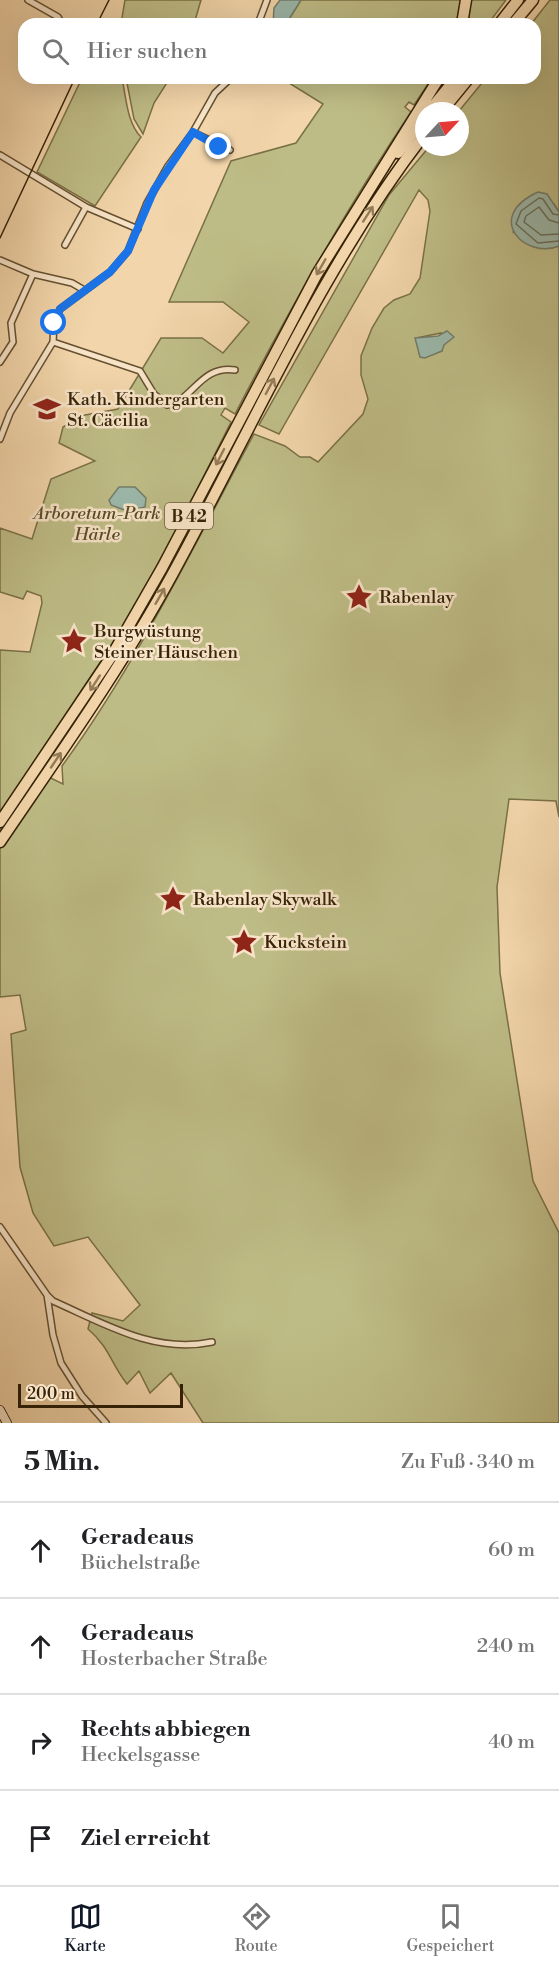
<!DOCTYPE html>
<html lang="de">
<head>
<meta charset="utf-8">
<style>
  body { margin:0; font-family:"Libre Bodoni",serif; background:#f6f6f6; color:#202124 }
  .compass { position:absolute; left:415px; top:102px; width:54px; height:54px; border-radius:50%; background:#fff; box-shadow:0 6px 24px #0002; rotate:64deg }
  .scale { position:absolute; left:18px; bottom:15px; width:165px; box-sizing:border-box; padding-left:6px; border:3px solid #362307; border-top:0; font-size:16px; line-height:21px; white-space:nowrap; color:#362307; -webkit-text-stroke:4px #f7e4c8; paint-order:stroke }
  .stop { position:absolute; width:18px; height:18px; margin:-14px; border:4px solid #1a73e8; border-radius:50%; background:#fff }
  .stop.end { background:#1a73e8; border-color:#fff; box-shadow:0 2px 6px #0008 }
  .list { margin:0; padding:0; list-style:none }
  h2 { display:flex; justify-content:space-between; align-items:center; height:78px; margin:0; padding:0 24px; font-size:26px }
  h2 small { font-size:20px; font-weight:400; color:#757577 }
  .list li { display:grid; grid-template-columns:39px 1fr auto; gap:18px; align-items:center; box-sizing:border-box; height:96px; padding:0 24px; border-top:2px solid #e0e0e0 }
  .list b { display:block; font-size:22px; white-space:nowrap }
  .list p { margin:0; font-size:20px; white-space:nowrap; color:#757577 }
  .list em { font-size:20px; font-style:normal; color:#757577 }
  .icon { flex:none; width:33px; height:33px; fill:none; stroke:currentColor; stroke-width:2; stroke-linecap:round; stroke-linejoin:round }
  .map { position:relative; flex:none; width:559px; height:1423px; overflow:hidden }
  .search { position:absolute; background:#fff; box-shadow:0 6px 24px #0002; left:18px; right:18px; top:18px; height:66px; display:flex; align-items:center; gap:15px; box-sizing:border-box; padding:0 21px; border-radius:18px; color:#757577; font-size:22px }
  .sheet { height:462px; background:#fff }
  nav { display:flex; justify-content:space-around; align-items:center; box-sizing:border-box; height:84px; border-top:2px solid #e0e0e0; background:#fff; font-size:16px; color:#757577 }
  nav a { display:grid; justify-items:center; gap:3px }
  nav .on { color:#111827 }
  .map>svg:first-child { display:block }
</style>
</head>
<body>
<div class="map">
<svg width="559" height="1423" viewBox="0 0 559 1423">
  <rect width="100%" height="100%" fill="#f2d5aa"/>
  <filter id="stains"><feTurbulence type="fractalNoise" baseFrequency=".00333" numOctaves="4"/><feColorMatrix values="0 0 0 0 .2 0 0 0 0 .09 0 0 0 0 .02 0 0 0 .5 -.17"/></filter>
  <radialGradient id="worn" r=".72"><stop offset=".6" stop-color="#630" stop-opacity="0"/><stop offset="1" stop-color="#630" stop-opacity=".3"/></radialGradient>
  <!-- green -->
  <path fill="#bebc86" stroke="#7a7046" stroke-width="1.5" fill-rule="evenodd" d="M125,0H201L194,24H121Z
    M301,0H461L456,24H286Z
    M471,0H506L488,24H468Z
    M550,0H559V212L554,204L513,232C527,244 540,253 559,246V817L556,801L509,799L497,887L500,973L533,1181L559,1233V1423H203L171,1373L150,1393L139,1371L127,1384C110,1362 110,1348 88,1329L92,1313L123,1321L140,1305L88,1237L54,1246L33,1213L20,1167L11,1034L26,1030L20,995L0,997V650L30,652L42,603L41,596L27,591L23,599L0,592V528L32,539L51,479L95,461L59,443L63,427L85,415L118,409L161,338H202L223,353L249,322L223,302H169L231,161L296,143L323,104L281,78H432L414,105L409,102L405,107L411,112C346,209 289,310 235,414L225,408L221,415L231,422L172,539L117,637L30,768L63,784L62,766C137,663 194,546 254,434L285,446L300,457H310L318,462L363,414L368,399L361,375V356L372,328L384,308L394,300L410,294L420,278L430,211L428,200L419,190L279,434L259,425L389,195L429,147H460L459,111L486,78H535V24H531ZM441,333L442,351L425,357L420,356L416,338Z
    M82,78H122C126,97 127,123 141,137L95,206L37,172Z
    M126,78H170L154,103L143,134L134,119Z"/>
  <!-- water -->
  <path fill="#9bb8ab" stroke="#737c69" stroke-width="1.5" d="M280,0H301L286,24H273L274,8Z
    M538,192L547,194L559,212V246C525,260 483,217 538,192Z
    M447,331L454,337L444,345L442,351L425,358L420,357L415,338L438,336Z
    M119,487H135L146,498L145,507L127,511L111,505L109,500Z"/>
  <g fill="none" stroke-linecap="round" stroke-linejoin="round">
    <!-- shore -->
    <path stroke="#686e59" stroke-width="1.5" d="M559,215L553,214L543,199L539,198L521,211L516,224L538,243L559,241
      M559,223L549,220L539,207L526,216L524,222L541,235L559,234"/>
    <defs>
      <path id="street" d="M28,0L58,17L62,24
        M258,24L267,0
        M193,132L230,150
        M0,155L86,207L138,229
        M65,245L86,207
        M0,260L33,274L72,283L84,290
        M53,342L140,371L154,394L167,405C193,401 200,365 235,370
        M0,362L13,342L11,323L33,274
        M0,439L10,413L53,342L54,323L60,309L110,272L128,251L147,203L168,166L193,132L215,93L231,78
        M0,1227L47,1295L53,1335L61,1363L82,1396L106,1423
        M47,1295L53,1301C105,1324 154,1354 212,1342"/>
      <path id="secondary" d="M0,1410L7,1423"/>
      <path id="highway" d="M462,24L466,0
        M499,24L518,0
        M513,24L533,0
        M429,111L456,78
        M442,111L469,78
        M398,153L424,118
        M0,822L111,657L162,568L317,274L439,78
        M0,842C59,755 121,668 172,575C253,427 320,270 424,135"/>
    </defs>
    <!-- street casing -->
    <use href="#street" stroke="#655030" stroke-width="8"/>
    <!-- secondary casing -->
    <use href="#secondary" stroke="#362307" stroke-width="10"/>
    <!-- highway casing -->
    <use href="#highway" stroke="#362307" stroke-width="13"/>
    <!-- street -->
    <use href="#street" stroke="#f7e4c8" stroke-width="5"/>
    <!-- secondary -->
    <use href="#secondary" stroke="#f7e4c8" stroke-width="8"/>
    <!-- highway -->
    <use href="#highway" stroke="#f2d5aa" stroke-width="10"/>
    <!-- tram -->
    <path stroke="#362307" stroke-width="1.5" d="M97,24L109,0
      M0,238L75,78"/>
  </g>
  <!-- one-way arrows -->
  <defs><path id="oneway-shaft" d="M-6 0H5M1.5-3L5.5 0L1.5 3" fill="none" stroke-width="1.6" stroke-linecap="round" stroke-linejoin="round" transform="scale(1.5)"/></defs>
  <g stroke="#947c58">
    <use href="#oneway-shaft" transform="translate(368 214) rotate(-57)"/>
    <use href="#oneway-shaft" transform="translate(321 267) rotate(120)"/>
    <use href="#oneway-shaft" transform="translate(270 386) rotate(-62)"/>
    <use href="#oneway-shaft" transform="translate(220 457) rotate(117)"/>
    <use href="#oneway-shaft" transform="translate(160 596) rotate(-60)"/>
    <use href="#oneway-shaft" transform="translate(95 683) rotate(123)"/>
    <use href="#oneway-shaft" transform="translate(56 760) rotate(-56)"/>
  </g>
  <g fill="none" stroke-linecap="round" stroke-linejoin="round">
    <!-- route -->
    <path stroke="#1a73e8" stroke-width="8" d="M54,323L60,309L110,272L128,251L154,190L193,132L219,147"/>
  </g>
  <!-- icons -->
  <defs>
    <symbol id="school-bare" viewBox="-9 -9 18 18"><path d="M0-5L7-2L0 1L-7-2ZM-4 1L0 2.5L4 1V4Q0 6-4 4Z" fill="#8f2418" stroke="#f7e4c8" stroke-width="2.5" paint-order="stroke"/></symbol>
    <symbol id="sight-bare" viewBox="-9 -9 18 18"><path d="M0-6L1.8-2.2L6-1.7L2.9 1.2L3.7 5.4L0 3.3L-3.7 5.4L-2.9 1.2L-6-1.7L-1.8-2.2Z" fill="#8f2418" stroke="#f7e4c8" stroke-width="2.5" paint-order="stroke"/></symbol>
  </defs>
  <g fill-rule="evenodd">
    <use href="#school-bare" x="28" y="390" width="38" height="38"/>
    <use href="#sight-bare" x="340" y="578" width="38" height="38"/>
    <use href="#sight-bare" x="55" y="622" width="38" height="38"/>
    <use href="#sight-bare" x="154" y="880" width="38" height="38"/>
    <use href="#sight-bare" x="225" y="923" width="38" height="38"/>
  </g>
  <g text-anchor="middle" stroke-width="5" stroke-linejoin="round" paint-order="stroke">
    <!-- shield labels -->
    <rect fill="#f7e4c8" stroke="#705d41" stroke-width="1.5" x="165" y="503" width="48" height="26" rx="4.5"/>
    <g font-size="16" font-weight="bold" fill="#362307">
      <text x="189" y="522">B 42</text>
    </g>
    <!-- poi labels -->
    <g font-size="18" fill="#362307" stroke="#f7e4c8" text-anchor="start">
      <text x="67" y="405">Kath. Kindergarten<tspan x="67" dy="21">St. Cäcilia</tspan></text>
      <text x="379" y="603">Rabenlay</text>
      <text x="94" y="637">Burgwüstung<tspan x="94" dy="21">Steiner Häuschen</tspan></text>
      <text x="193" y="905">Rabenlay Skywalk</text>
      <text x="264" y="948">Kuckstein</text>
    </g>
    <!-- park labels -->
    <g font-size="18" font-style="italic" fill="#584927" stroke="#f7e4c8">
      <text x="97" y="519">Arboretum-Park<tspan x="97" dy="21">Härle</tspan></text>
    </g>
  </g>
  <rect width="100%" height="100%" filter="url(#stains)"/>
  <rect width="100%" height="100%" fill="url(#worn)"/>
</svg>
<svg class="compass" viewBox="-18 -18 36 36"><path d="M0-13l5 13h-10z" fill="#e53935"/><path d="M0 13l5-13h-10z" fill="#757577"/></svg>
<div class="scale">200 m</div>
<div class="stop" style="left:54px;top:323px"></div>
<div class="stop end" style="left:219px;top:147px"></div>
<div class="search"><svg class="icon" aria-label="search" viewBox="0 0 24 24"><circle cx="10" cy="10" r="6"/><path d="M15 15l6 6"/></svg>Hier suchen</div>
</div>
<section class="sheet">
<h2>5 Min.<small>Zu Fuß · 340 m</small></h2>
<ul class="list">
<li><svg class="icon" aria-label="ahead" viewBox="0 0 24 24"><path d="M12 20V5M6 11l6-6 6 6"/></svg><div><b>Geradeaus</b><p>Büchelstraße</p></div><em>60 m</em></li>
<li><svg class="icon" aria-label="ahead" viewBox="0 0 24 24"><path d="M12 20V5M6 11l6-6 6 6"/></svg><div><b>Geradeaus</b><p>Hosterbacher Straße</p></div><em>240 m</em></li>
<li><svg class="icon" aria-label="right" viewBox="0 0 24 24"><path d="M7 20v-9h11M14 6l5 5-5 5"/></svg><div><b>Rechts abbiegen</b><p>Heckelsgasse</p></div><em>40 m</em></li>
<li><svg class="icon" aria-label="arrive" viewBox="0 0 24 24"><path d="M6 21V4h12l-3 4 3 4H6"/></svg><div><b>Ziel erreicht</b></div></li>
</ul>
</section>
<nav>
<a class="on"><svg class="icon" aria-label="map" viewBox="0 0 24 24"><path d="M3 6l6-2 6 2 6-2v14l-6 2-6-2-6 2zM9 4v14M15 6v14"/></svg>Karte</a>
<a><svg class="icon" aria-label="directions" viewBox="0 0 24 24"><path d="M12 3l9 9-9 9-9-9zM9 14v-3h6M13 9l2 2-2 2"/></svg>Route</a>
<a><svg class="icon" aria-label="saved" viewBox="0 0 24 24"><path d="M7 4h10v16l-5-4-5 4z"/></svg>Gespeichert</a>
</nav>
</body>
</html>
